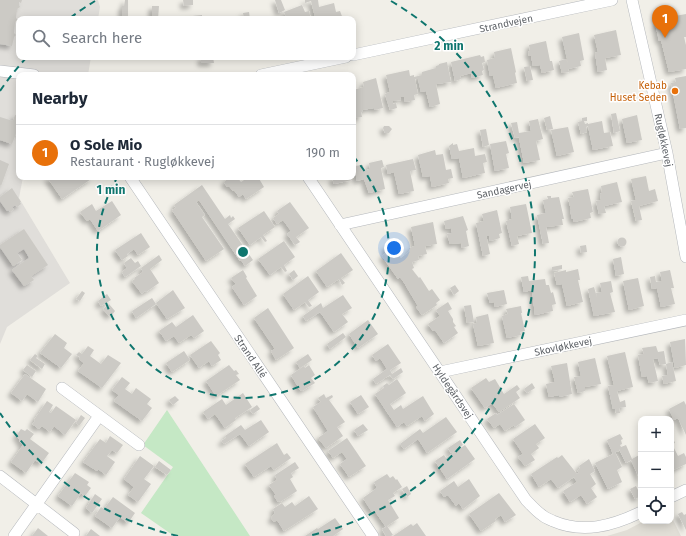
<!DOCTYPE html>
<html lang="en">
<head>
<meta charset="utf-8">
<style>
  body { margin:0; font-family:"Fira Sans",sans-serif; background:#f2f2f3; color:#1f2937 }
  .controls { position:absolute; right:12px; bottom:12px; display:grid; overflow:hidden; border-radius:8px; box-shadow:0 2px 10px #0003 }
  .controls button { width:36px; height:36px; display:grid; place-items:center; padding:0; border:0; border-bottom:1px solid #e0e1e3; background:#fff; color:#1f2937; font:20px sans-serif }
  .you { position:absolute; left:394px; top:248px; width:14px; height:14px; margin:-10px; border:3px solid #fff; border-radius:50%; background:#1a73e8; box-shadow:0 0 0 6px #1a73e833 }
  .badge { display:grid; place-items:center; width:26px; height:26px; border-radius:50%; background:#d93025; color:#fff; font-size:13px; font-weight:700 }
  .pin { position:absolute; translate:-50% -33px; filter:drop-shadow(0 1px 2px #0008) }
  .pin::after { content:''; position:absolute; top:21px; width:14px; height:12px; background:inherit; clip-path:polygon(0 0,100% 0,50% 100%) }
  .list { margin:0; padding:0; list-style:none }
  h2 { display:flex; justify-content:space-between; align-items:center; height:52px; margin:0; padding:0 16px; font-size:17px }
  h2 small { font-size:13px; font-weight:400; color:#747a83 }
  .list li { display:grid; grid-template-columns:26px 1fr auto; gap:12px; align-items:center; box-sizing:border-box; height:56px; padding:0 16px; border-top:1px solid #e0e1e3 }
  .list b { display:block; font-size:15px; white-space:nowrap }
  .list p { margin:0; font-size:13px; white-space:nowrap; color:#747a83 }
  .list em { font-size:13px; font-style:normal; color:#747a83 }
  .icon { flex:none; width:22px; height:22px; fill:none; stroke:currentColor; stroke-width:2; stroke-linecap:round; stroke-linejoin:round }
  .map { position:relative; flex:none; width:686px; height:536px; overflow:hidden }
  .search { position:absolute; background:#fff; box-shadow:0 2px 10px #0003; left:16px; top:16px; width:340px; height:44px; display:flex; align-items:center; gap:10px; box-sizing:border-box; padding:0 14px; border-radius:8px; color:#747a83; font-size:15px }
  .panel { position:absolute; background:#fff; box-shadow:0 2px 10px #0003; left:16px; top:72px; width:340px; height:108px; border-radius:8px }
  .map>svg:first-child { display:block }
</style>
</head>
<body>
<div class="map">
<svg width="686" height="536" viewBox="0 0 686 536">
  <defs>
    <filter id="shadow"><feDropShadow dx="-3.5" dy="3.5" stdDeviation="2" flood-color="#0004"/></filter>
  </defs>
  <rect width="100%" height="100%" fill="#f1efe8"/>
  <!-- industrial -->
  <path fill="#e0deda" d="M0,0H98L100,7L98,19H19V57H91L88,75H19V177H23L19,198L70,283L7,327L0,344Z"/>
  <!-- education -->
  <path fill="#e1ded6" d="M671,516L681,536H607L627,530L644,521H671Z"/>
  <!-- green -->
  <path fill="#c5e8c5" d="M167,410L250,536H174L141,513L173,467L143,445Z"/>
  <!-- building -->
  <path fill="#cccac5" filter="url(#shadow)" d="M0,0H22L21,3L19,2V5L20,7L17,9L16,18L18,20L15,22L14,33L16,35L14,37L12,46L0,44Z
    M125,0H128V19H122V6H124Z
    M183,0H193V5L184,6Z
    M275,0H281L285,10L279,13Z
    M305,0H318L319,7L334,3L336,12L340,11L343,19H320L319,16L315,17L311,1L305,3Z
    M302,5L305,12L309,11L311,19H287L284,12Z
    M152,6H159L158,19H152Z
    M249,12L250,19H244L243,13Z
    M686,14V37H684L686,45V69L669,72L661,40L659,41L655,23H659L658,19Z
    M202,15V19H182V17Z
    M616,30L621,55L605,58L607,70L598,72L595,53L598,52L594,35Z
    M579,33L584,60L580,61L581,66L568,69L569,72L562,73L559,61L566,59L568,63L562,37Z
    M546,41L550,61H552L554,70L542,73L540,65L533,66L531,56H529L528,52L530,51L529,45Z
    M511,48L516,72L515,73L517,83L496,88L493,75L490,76L487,60L495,58L494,52Z
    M480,55L481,57L484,56L485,62L482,63L484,70L482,71L483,75L472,78L471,73L460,76L461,79L455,81L451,62Z
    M201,57H213L214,63H201Z
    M447,62L451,82L436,84L440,104L430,107L426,91L421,92L418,79H415L418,94L414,95L415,100L405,102L404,97H400L401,100L393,101V104L396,103L397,108L390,110L385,94L390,92L386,75L409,70L410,76L414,75V77L422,75V72L436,68V66L439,65V64Z
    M530,66L533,80L527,81L524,67Z
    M686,76V128L680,129L671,83L676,82L675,78Z
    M376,78L383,108L374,110V108L362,110L363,112H361L362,117L355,118L353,110V90L364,87L363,82Z
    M616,113L620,131L614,133L611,114Z
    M15,115L19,116V132L18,134L16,133L12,144L0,140V117L13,121Z
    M637,115L642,140L627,143L622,119Z
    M550,116L553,129L547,130L544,118Z
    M587,117V121H584L585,124L588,123V124L602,121L604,133L610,132L613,146L593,150L588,126L586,127L587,132L581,134L578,122L582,121V118Z
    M538,119L543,139L536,141L540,160L524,163L519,138V137L515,138L511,123L517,122L519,133L531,131L529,121Z
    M384,126H389L392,129L389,133H385L383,128Z
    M568,127L574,152L557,156L551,130Z
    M486,129L489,145L483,147L480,130Z
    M506,141L509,153L506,154L509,168L495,171L490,144Z
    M453,143V145L457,144L459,151L474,148L475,156L485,154L487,162L483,163L485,173L463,178L459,158L452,159L449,146Z
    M435,150L436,155L443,154L446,170L451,169L453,178L448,179L449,183L432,187L430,176L423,177L418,155Z
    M413,159L416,170L410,171L414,191L399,194L394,172L388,174L386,165Z
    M0,160L9,164L1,186L0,185Z
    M382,160L384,167L381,168L385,189L369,193L364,179L357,181L354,166L363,165L364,171L370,169L369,163Z
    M646,176L649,191L655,189L658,201L639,206L642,220L636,221L631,201L636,200L631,179Z
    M47,177H94L62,199Z
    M230,177H237L241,182L249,177H258L264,187L246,199L243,194L239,197L234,190L233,191L229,186L227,187L224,182Z
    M332,177H351L352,180L334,184Z
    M617,182L622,202L604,206L606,213L599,214L596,201L601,200L600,194L602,193L601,186Z
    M202,185L225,219L230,215L231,218L233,216L235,219L228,224L253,260L245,266L241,260L240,261L199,200L196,202L205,215L202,217L224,249L206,261L172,210L176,208L174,205Z
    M12,188L21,202H20L21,204L17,207L16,205L12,207L14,209L10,212L9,210L7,211L0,201V197Z
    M588,189L593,212L590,213L591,218L574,222L573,219H572L570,210H571L568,198L574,197L572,192Z
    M547,196H551V198L559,197L564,219H562L563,225L546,227L549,243L543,244L537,215L546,213L543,200L548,199Z
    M112,201L121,215L98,231L90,219L87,221L80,212L92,204L96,211Z
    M290,202L309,228L296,237L300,242L295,245L287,234L291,231L283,220L277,224L273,218L279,214L277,211Z
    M526,204L532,233L517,236L519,244L512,246L506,221L512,219L510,207Z
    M497,210L502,233L499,234L500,238L490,241L489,236H487L486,234L490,254L483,256L476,223L484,221L482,214Z
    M264,211L275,227L263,235L267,241L265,242L261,237L250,245L238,228Z
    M463,216L468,230L466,231L469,246L462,248L461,243L450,244L447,234L452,233L451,228L446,229L444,221Z
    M433,222L437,244L425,246L427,254L418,256L419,260L412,262L414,268L412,269L415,273L419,278L420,277L429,291L432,289L440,300L436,303L437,305L422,315L416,307L418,306L403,281L400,277L398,279L382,256L387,252L384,248L396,240L399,245L394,249L395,250L398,248L402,254L399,256L401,258L410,251L409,248L415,246L411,227Z
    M24,229L48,265L31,276L34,280L24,286L12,270L29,258L27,254L24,249L17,253L22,260L13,266L0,247V245Z
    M141,233L150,247L138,255L134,249L127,254L128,256L122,260L115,250Z
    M617.5 242a4.5 4.5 0 1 1 9 0a4.5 4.5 0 1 1-9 0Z
    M284,241L295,257L284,265L287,271L285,272L281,267L270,275L258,259Z
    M586,245L587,252L581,253L580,246Z
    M341,253L353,270L341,278L345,283L342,285L339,279L327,287L316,271Z
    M159,255L162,260L150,269L159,283L146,292L145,291L142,294L132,281L135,279L134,278L143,272L141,268Z
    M621,257L624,274L616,276L613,259Z
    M131,258L135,263L138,261L141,266L125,277L122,272L127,268L124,263Z
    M562,265V269L552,271V267Z
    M578,269L580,280H578L583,302L567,306L562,284L557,285L554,273L566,270V272Z
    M243,270L247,277L246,278L257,296L244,305L232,287L236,284L231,278Z
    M294,270L298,276L293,280L289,274Z
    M670,270L674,288H671L675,304L661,307L657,288L652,289L650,277L655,276L656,282L662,281L660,272Z
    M308,276L319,292L308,300L312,306L309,307L305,302L294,310L283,294Z
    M528,276L529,281L545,279L546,285H549L551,293L553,292L556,304L552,305L553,311L535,315L532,290L524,292L521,277Z
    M638,278L644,306L629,310L623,281Z
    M611,281L613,292L610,293L615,312L594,316L588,289L594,287L598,301L596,293L602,292L600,283Z
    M455,285L459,291L454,295L450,288Z
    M173,290L185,308L167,319L156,303Z
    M504,290L507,304L495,307L494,302L490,303L487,293Z
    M82,291L85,293L80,301L76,299Z
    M107,294L111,300L101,306L98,301Z
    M343,295L352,308L342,314L348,322L334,332L320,312L306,321L303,316L321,303L323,308Z
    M152,298L156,304L136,318L132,311Z
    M448,302L452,309L448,311L453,319V322L456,326L454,327L458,333L444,343L435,330L433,331L428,324L440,316L436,310Z
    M109,304L115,311L112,315L111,314L110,315L111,316L110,317L103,309Z
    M471,305L474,322L467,323L464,306Z
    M521,306L522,313H521L525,331L520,332L521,335L507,338L502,316L508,314L506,309Z
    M268,308L294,348L276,360L271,351L275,349L254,318Z
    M488,314L494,343L478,346L473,324L477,323L476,317Z
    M193,315L204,331L194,338L191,335L179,343L174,336L166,341L159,331L172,322L176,327Z
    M368,320L378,334L358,348L349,334Z
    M343,333L346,337L330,349L327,344Z
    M55,334L67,343L64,348L72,354L61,368L40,353Z
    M685,339L686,365L675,368L670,342Z
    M211,341L220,353L218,355L221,360L212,366L209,361L199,368L190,355Z
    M388,344L401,363L390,370L392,374L401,368L403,372L393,379L390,375L376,384L373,379L387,369L380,358L376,361L372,355Z
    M88,346L94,350L90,356L101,364L108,355L121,363L102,388L78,371L84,363L79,359L80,357L76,355L79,352L82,354Z
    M656,346L658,352L664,351L666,364L672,362L676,381L664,384L662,376L668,375L666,364L660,365L658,358L653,359L658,381L649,383L647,376L642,377L638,355L644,354L642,348Z
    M184,351L190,360L172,372L166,363Z
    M625,352L633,387L617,391L620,402L625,400L626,407L619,408L620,413H616L615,409H613L608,386L614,385L607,356Z
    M35,354L38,356L36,358L45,364L42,369L30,360Z
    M308,354L312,360L300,368L296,362Z
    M595,358L601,384L585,387V391L578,393L574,377L581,376L578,362Z
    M567,363L572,394L559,397V395L549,397L546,384L555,382L551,366Z
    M27,365L36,371L32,377L23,370Z
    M229,365L234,371L236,370L239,374L236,375L240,380L216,396L206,381Z
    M309,365L315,375L311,378L315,383L302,391L300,390L291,375L304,366L305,368Z
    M25,374L46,389L38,402L27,394L22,401L11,393Z
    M122,377L130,383L125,389L132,394L136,388L151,399L147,404L152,408L142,421L114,401L119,395L112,390Z
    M486,378L489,382L495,379L504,394L517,385L520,389L516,392L520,398L499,412L492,403L485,408L471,388Z
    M397,379L406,393L390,404L394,410L401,405L403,409L423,396L434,414L425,421L422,416L407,426L404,422L397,427L375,394L384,388L383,386L387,383L389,385Z
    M532,383L535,388L527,393L524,389Z
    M243,393L252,407L235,418L236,420L225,428L215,414L208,419L203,412L222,399L226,405Z
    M324,394L326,398L332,395L333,397L329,400L345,422L337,427L343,436L326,448L318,438L328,431L313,407L321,402L318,398Z
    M361,395L369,407L358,414L350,402Z
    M175,396L179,400L173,405L169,400Z
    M47,401L53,405L49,412L51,413L56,406L76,420L65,435L54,426L50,432L42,426L39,429L32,424L35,421L34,420Z
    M684,401L686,405V435L678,418L674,420L669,409Z
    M514,404L525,420L515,427L514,425L505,431L500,424L494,428L487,419L496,413L497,415Z
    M257,405L260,409L253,414L250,410Z
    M81,415L85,418L79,426L76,423Z
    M446,417L457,432L427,453L418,439L404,449L400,444L420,429L423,433Z
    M261,420L269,432L249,446L240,434L224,444L221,441L226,438L225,436L241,425L245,430Z
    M363,424L368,430L358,436L354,430Z
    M535,424L545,438L536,444L539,448L531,454L535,460L525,466L518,457L523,454L513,439Z
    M21,429L25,431L27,429L34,434L30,439L49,453L41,464L35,460L26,473L11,462L23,445L19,441L20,440L16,436Z
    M620,434L623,439L621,440L622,444L620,445L621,447L626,445L632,459L641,454V482L631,460L626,463L619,449V451L615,452L622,467L617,470L622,482L608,489L595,463L613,454L607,440Z
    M671,434L675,443L672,444L678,456L684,453L686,457V464L671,471Z
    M110,436L123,445L117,453L112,450L107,456L115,462L106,475L98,469L97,471L83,462L100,439L106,443Z
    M347,438L366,466L349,477L340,464L347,459L342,452L333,458L328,451Z
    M460,440L463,445L451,453L448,448Z
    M277,443L284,455L287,453L291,458L274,470L271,466L254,477L245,464Z
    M465,445L475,459L447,479L435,461L444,455L446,458Z
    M562,455L577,474L579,473L577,471L580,468L579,466L589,459L595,471L590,474L596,484L591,488L597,497L587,504L581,495L570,502L563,491L577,482L574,477L558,488L551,479L539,487L531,474L557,457L558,458Z
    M140,456L154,466L144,479L151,484L138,502L128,495L134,487L124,479Z
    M159,461L171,470L167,475L155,467Z
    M295,462L299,468L291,473L293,477L290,479L297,491L280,502V501L278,502L274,496L276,495L269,485L277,480L275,475Z
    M75,473L89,482L87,485L91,488L85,496L81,493L72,506L58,496Z
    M387,474L390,478L393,476L396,480L397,479L402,487L393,493L395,496L388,500L399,518L387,526L393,535L391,536H386L382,529L386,527L374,510L372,512L363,498L377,488L374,482Z
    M469,479L480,496L463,509L459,503L456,506L448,495L444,497L440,491L454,481L458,487Z
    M407,486L411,494L407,497L402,489Z
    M636,486L641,496L635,499L630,489Z
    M499,493L516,515L505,522L501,515L495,519L496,521L481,531L469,514Z
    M95,494L102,499L92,513L86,508Z
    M309,496L318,509L284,531L277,520L274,522L271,518L275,513L273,509L282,503L285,507L292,502L295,506Z
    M113,497L135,513L128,523L120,517L112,528L95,516L101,507L104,509Z
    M682,512L684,515L686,514V530L678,514Z
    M335,518L343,529L333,536H305L317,528L318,529Z
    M417,523L426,536H393L411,524L413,526Z
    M38,528L48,536H32Z
    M91,529L100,536H86Z"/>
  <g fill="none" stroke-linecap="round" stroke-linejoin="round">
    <defs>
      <path id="street" d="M632,0L667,153L686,257
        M353,55L612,0
        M0,71L34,75
        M261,75L346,57
        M130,177L373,536
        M308,177L526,500C531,505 536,511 542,515C545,518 549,519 553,521C583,534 612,526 641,512
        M340,225L667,153
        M440,372L686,320
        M62,388L139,445
        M0,476L74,533
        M671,497L686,490
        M14,536L99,416"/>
    </defs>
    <!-- street casing -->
    <use href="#street" stroke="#b5b8bc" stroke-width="12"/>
    <!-- street -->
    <use href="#street" stroke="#fff" stroke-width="11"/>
  </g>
  <!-- distance rings -->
  <g fill="none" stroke="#0f766e" stroke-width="2" stroke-dasharray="7 5">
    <path d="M353 156A146 146 0 1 1 117 178"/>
    <path d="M178 536A291 291 0 0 1 0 413M0 91A291 291 0 0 1 27 57M70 18A291 291 0 0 1 95 1M391 1A291 291 0 0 1 308 536"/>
  </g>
  <!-- markers -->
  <circle fill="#e8710a" stroke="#fff" stroke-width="1.5" cx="675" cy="91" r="4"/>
  <g text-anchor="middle" stroke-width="3" stroke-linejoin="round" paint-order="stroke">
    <!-- street labels -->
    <g font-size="10" fill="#5f6368" stroke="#fff">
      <text transform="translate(506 23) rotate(-12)" y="4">Strandvejen</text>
      <text transform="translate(664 140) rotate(78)" y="4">Rugløkkevej</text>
      <text transform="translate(504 189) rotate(-12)" y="4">Sandagervej</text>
      <text transform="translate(563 346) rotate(-12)" y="4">Skovløkkevej</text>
      <text transform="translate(251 356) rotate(56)" y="4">Strand Allé</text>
      <text transform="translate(453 391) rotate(56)" y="4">Hyldegårdsvej</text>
    </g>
    <!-- food labels -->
    <g font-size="10" fill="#c56008" stroke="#fff" text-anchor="end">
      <text x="667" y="89">Kebab<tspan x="667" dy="12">Huset Seden</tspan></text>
    </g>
  </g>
  <circle cx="243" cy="252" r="6" fill="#0f766e" stroke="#fff" stroke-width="2"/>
  <g font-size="12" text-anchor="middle" font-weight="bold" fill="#0f766e" stroke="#fff" stroke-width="3" stroke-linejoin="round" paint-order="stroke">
    <text x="449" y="50">2 min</text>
    <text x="111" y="194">1 min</text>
  </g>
</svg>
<div class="controls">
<button>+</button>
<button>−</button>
<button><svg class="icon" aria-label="locate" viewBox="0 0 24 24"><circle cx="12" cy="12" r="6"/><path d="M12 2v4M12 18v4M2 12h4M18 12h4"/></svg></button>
</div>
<div class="you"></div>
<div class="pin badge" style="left:665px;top:38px;background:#e8710a">1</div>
<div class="search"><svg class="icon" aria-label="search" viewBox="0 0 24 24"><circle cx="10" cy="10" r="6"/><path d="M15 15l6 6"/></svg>Search here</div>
<section class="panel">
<h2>Nearby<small></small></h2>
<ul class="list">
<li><span class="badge" style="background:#e8710a">1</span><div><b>O Sole Mio</b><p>Restaurant · Rugløkkevej</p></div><em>190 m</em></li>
</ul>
</section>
</div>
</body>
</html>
